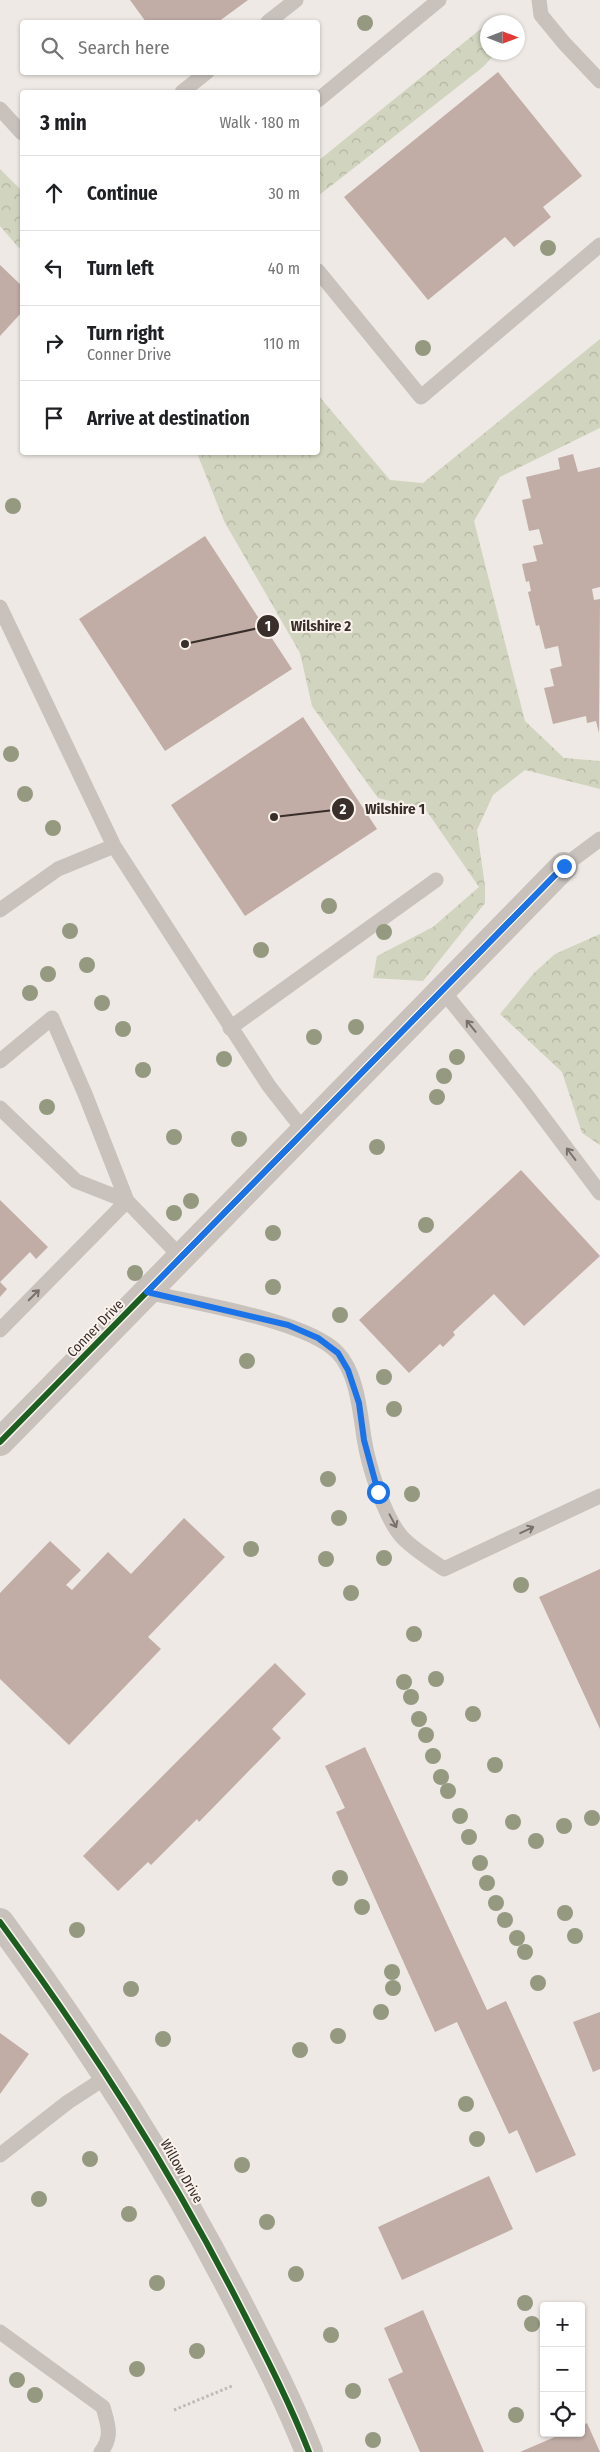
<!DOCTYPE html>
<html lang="en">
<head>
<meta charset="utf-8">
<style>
  body { margin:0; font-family:"Fira Sans Condensed",sans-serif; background:#f2f2f2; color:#202124 }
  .controls { position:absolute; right:15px; bottom:15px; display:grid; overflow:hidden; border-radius:5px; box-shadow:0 1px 4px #0004 }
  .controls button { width:45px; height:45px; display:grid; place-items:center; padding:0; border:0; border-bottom:1px solid #e0e0e0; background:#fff; color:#202124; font:25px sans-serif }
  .compass { position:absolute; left:480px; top:15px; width:45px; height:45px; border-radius:50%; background:#fff; box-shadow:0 1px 4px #0004; rotate:90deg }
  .stop { position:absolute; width:15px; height:15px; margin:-11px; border:4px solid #1a73e8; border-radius:50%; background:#fff }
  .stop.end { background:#1a73e8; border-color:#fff; box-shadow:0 1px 5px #0008 }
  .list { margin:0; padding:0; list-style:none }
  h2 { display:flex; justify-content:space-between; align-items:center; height:65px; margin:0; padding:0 20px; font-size:21px }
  h2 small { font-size:16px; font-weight:400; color:#757577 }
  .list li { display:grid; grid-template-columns:32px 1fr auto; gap:15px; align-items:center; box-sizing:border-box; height:75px; padding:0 20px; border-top:1px solid #e0e0e0 }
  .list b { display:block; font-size:19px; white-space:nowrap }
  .list p { margin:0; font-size:16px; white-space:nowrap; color:#757577 }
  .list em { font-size:16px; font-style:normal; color:#757577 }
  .icon { flex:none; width:28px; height:28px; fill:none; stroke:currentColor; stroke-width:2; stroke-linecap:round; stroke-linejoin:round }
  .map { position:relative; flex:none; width:600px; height:2452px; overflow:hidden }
  .search { position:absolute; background:#fff; box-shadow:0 1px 4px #0004; left:20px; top:20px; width:300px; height:55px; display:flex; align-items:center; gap:12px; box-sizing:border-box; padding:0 18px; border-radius:5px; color:#757577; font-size:19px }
  .panel { position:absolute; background:#fff; box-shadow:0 1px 4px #0004; left:20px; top:90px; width:300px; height:365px; border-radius:5px }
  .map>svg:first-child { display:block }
</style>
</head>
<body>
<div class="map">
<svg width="600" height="2452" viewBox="0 0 600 2452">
  <defs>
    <pattern id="forest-crowns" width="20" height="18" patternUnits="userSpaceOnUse" patternTransform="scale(1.25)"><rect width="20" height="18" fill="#d1d4be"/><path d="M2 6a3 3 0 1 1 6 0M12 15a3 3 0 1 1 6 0" fill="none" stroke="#b4b6a3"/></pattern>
  </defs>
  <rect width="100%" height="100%" fill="#eee9e4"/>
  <!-- forest -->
  <path fill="url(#forest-crowns)" d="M488,23V52L496,53L483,67L318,196V161Z
    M0,169L22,191V249L18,247L0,226Z
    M600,339V428L500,477L474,521L525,721L564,758L600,761V789L525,770L493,795L477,830L485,886V903L423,981L373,978L377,956L433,927L479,887L426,810L378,798L312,706L300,653L224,521L197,453L318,452V395L390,480L423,483Z
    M600,934V1145L582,1133L562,1072L500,1014L534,973L555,954Z"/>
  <!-- building -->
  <path fill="#c1aca6" d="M130,0H248L218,22H146Z
    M498,72L582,176L543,207L551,217L514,247L505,237L428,300L344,197Z
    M0,265L22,286V312L0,336Z
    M573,454L578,472L600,467V587L592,589L594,600L600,599L599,733L596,721L587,723L586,716L553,724L544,688L554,686L550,669L562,666L558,646L545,649L539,625L536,626L528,592L531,591L529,581L526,582L522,564L537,561L533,546L543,544L539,529L529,531L522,500L531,498L526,477L560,469L558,458Z
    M205,536L292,669L165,751L79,619Z
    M303,717L377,829L245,916L171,805Z
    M521,1170L600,1256L524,1326L494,1294L453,1332L455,1335L443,1347L440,1344L409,1373L359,1320Z
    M0,1200L48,1247L36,1259L30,1252L0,1282L7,1289L0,1297Z
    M184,1518L225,1557L148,1637L161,1649L69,1745L0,1679V1593L50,1541L81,1570L66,1585L72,1590L108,1552L131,1574Z
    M600,1569V1729L539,1597Z
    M275,1663L306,1694L272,1729L281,1738L199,1822L197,1819L151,1865L148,1862L118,1891L83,1856Z
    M365,1747L487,2010L506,2001L576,2155L536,2173L517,2130L509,2134L457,2022L435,2032L336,1812L345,1808L325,1766Z
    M600,2012V2069L593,2072L573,2022Z
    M0,2033L29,2054L0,2094Z
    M489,2176L513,2229L402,2280L378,2227Z
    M423,2310L484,2452H420L388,2379L403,2372L384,2328Z
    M587,2423L600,2452H520L564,2433H581V2426Z"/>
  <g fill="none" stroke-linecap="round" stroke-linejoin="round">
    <!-- path -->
    <path stroke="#c0b9b5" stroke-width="3" stroke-dasharray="2.5 2.5" stroke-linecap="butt" d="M174,2410L232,2386"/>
    <!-- service -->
    <path stroke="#c8c1bc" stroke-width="15" d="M539,0L541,15L564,43L600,81
      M268,22L296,0
      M182,92L207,72
      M318,100L439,0
      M0,109L22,133
      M318,271L421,397L600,245
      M0,607L114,846L269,1086L305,1132
      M564,866L600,839
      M0,910L58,869L114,846
      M443,991L525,1093L600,1193
      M230,1028L436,880
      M0,1061L52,1018L85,1094L127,1201L181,1257
      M0,1108L76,1181L127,1201L0,1330
      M147,1292C194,1303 305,1320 337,1352C357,1372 360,1412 364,1438C368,1464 384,1517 402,1537C413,1549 430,1559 444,1569L600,1496
      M0,2155L68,2102L108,2076
      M0,2332L103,2407C108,2425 113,2436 101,2452"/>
    <!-- minor -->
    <path stroke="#c8c1bc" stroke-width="28" d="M0,1442L564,866"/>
    <!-- tertiary -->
    <path stroke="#c8c1bc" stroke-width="28" d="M0,1922C91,2046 169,2167 239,2304C264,2353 289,2401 309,2452"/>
    <defs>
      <path id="cycleway" d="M0,1442L564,866
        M0,1922C91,2046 169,2167 239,2304C264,2353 289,2401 309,2452"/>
    </defs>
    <!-- cycleway casing -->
    <use href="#cycleway" stroke="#faf2ec" stroke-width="9"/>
    <!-- cycleway -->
    <use href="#cycleway" stroke="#1b5e20" stroke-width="6"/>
  </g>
  <!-- trees -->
  <g fill="#949980">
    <circle cx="365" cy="23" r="8"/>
    <circle cx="548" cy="248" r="8"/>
    <circle cx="423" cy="348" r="8"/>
    <circle cx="13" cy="506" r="8"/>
    <circle cx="11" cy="754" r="8"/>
    <circle cx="25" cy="794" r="8"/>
    <circle cx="53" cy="828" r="8"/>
    <circle cx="329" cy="906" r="8"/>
    <circle cx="70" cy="931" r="8"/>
    <circle cx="384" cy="932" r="8"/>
    <circle cx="261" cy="950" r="8"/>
    <circle cx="87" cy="965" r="8"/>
    <circle cx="48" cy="974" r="8"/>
    <circle cx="30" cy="993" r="8"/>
    <circle cx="102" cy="1003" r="8"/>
    <circle cx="356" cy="1027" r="8"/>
    <circle cx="123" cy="1029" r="8"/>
    <circle cx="314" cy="1037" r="8"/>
    <circle cx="457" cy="1057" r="8"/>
    <circle cx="224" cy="1059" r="8"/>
    <circle cx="143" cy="1070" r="8"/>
    <circle cx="444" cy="1076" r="8"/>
    <circle cx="437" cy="1097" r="8"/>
    <circle cx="47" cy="1107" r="8"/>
    <circle cx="174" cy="1137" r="8"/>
    <circle cx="239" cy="1139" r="8"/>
    <circle cx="377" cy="1147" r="8"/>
    <circle cx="191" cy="1201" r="8"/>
    <circle cx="174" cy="1213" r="8"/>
    <circle cx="426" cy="1225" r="8"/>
    <circle cx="273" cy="1233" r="8"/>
    <circle cx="135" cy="1273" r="8"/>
    <circle cx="273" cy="1287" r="8"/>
    <circle cx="340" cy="1315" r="8"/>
    <circle cx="247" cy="1361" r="8"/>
    <circle cx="384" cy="1377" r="8"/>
    <circle cx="394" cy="1409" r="8"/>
    <circle cx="328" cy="1479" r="8"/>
    <circle cx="412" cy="1494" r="8"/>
    <circle cx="339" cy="1518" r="8"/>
    <circle cx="251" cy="1549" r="8"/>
    <circle cx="384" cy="1558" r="8"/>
    <circle cx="326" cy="1559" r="8"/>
    <circle cx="521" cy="1585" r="8"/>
    <circle cx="351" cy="1593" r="8"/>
    <circle cx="414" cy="1634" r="8"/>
    <circle cx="436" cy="1679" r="8"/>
    <circle cx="404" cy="1682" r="8"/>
    <circle cx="411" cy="1697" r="8"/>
    <circle cx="473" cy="1714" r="8"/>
    <circle cx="419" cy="1719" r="8"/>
    <circle cx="426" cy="1735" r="8"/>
    <circle cx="433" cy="1756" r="8"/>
    <circle cx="495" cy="1765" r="8"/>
    <circle cx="441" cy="1777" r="8"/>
    <circle cx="448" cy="1791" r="8"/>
    <circle cx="460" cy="1816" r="8"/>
    <circle cx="592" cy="1818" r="8"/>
    <circle cx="513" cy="1822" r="8"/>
    <circle cx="564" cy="1826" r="8"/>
    <circle cx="469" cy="1837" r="8"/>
    <circle cx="536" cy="1841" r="8"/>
    <circle cx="480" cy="1863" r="8"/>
    <circle cx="340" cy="1878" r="8"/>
    <circle cx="487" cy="1883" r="8"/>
    <circle cx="496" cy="1903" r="8"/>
    <circle cx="362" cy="1907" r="8"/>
    <circle cx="565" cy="1913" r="8"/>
    <circle cx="505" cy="1920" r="8"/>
    <circle cx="77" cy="1930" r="8"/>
    <circle cx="575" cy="1936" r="8"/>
    <circle cx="517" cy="1938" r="8"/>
    <circle cx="525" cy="1952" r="8"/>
    <circle cx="392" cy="1972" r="8"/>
    <circle cx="538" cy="1983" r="8"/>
    <circle cx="393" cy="1988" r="8"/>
    <circle cx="131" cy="1989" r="8"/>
    <circle cx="381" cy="2012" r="8"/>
    <circle cx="338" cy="2036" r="8"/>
    <circle cx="163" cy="2039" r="8"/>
    <circle cx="300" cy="2050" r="8"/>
    <circle cx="466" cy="2104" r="8"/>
    <circle cx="477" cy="2139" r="8"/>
    <circle cx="90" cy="2159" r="8"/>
    <circle cx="242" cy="2165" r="8"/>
    <circle cx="39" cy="2199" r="8"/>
    <circle cx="129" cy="2214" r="8"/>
    <circle cx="267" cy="2222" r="8"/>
    <circle cx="296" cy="2274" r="8"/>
    <circle cx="157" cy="2283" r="8"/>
    <circle cx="525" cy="2303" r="8"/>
    <circle cx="532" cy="2324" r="8"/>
    <circle cx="331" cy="2335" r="8"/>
    <circle cx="197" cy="2351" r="8"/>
    <circle cx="137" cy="2369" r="8"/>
    <circle cx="17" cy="2380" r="8"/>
    <circle cx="353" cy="2391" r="8"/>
    <circle cx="35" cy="2395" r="8"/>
    <circle cx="516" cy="2415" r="8"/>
    <circle cx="373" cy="2440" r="8"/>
  </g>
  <!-- one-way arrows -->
  <defs><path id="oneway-shaft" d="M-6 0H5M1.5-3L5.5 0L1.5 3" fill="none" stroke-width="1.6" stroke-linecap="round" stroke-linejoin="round" transform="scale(1.25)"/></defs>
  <g stroke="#79706c">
    <use href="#oneway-shaft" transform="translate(471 1026) rotate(-129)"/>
    <use href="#oneway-shaft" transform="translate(571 1154) rotate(-127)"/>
    <use href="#oneway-shaft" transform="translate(34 1295) rotate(-45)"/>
    <use href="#oneway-shaft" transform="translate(393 1521) rotate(62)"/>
    <use href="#oneway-shaft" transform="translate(527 1530) rotate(-25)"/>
  </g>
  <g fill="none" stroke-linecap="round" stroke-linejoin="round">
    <!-- route -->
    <path stroke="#1a73e8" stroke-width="6" d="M378,1492L364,1440L359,1403L348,1370L338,1353L318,1338L288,1325L147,1292L564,866"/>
  </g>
  <g text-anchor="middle" stroke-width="4" stroke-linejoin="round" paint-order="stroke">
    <!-- street labels -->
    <g font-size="14" fill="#392e2a" stroke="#faf2ec">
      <text transform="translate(95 1328) rotate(-46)" y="5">Conner Drive</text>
      <text transform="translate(182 2171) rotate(60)" y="5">Willow Drive</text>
    </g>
  </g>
  <!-- callouts -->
  <path fill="none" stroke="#392e2a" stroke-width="2" d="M185 644L268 626M274 817L343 809"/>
  <g fill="#392e2a" stroke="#faf2ec" stroke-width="2">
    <circle cx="185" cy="644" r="5"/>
    <circle cx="274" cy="817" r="5"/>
    <circle cx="268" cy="626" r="12"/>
    <circle cx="343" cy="809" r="12"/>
  </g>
  <g font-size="15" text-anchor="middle" font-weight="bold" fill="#fff">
    <text x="268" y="631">1</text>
    <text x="343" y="814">2</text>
  </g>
  <g font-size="15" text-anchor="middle" font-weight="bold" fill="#392e2a" stroke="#faf2ec" stroke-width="4" stroke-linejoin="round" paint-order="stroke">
    <text x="321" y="631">Wilshire 2</text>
    <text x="395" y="814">Wilshire 1</text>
  </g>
</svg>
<div class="controls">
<button>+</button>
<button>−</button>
<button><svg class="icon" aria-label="locate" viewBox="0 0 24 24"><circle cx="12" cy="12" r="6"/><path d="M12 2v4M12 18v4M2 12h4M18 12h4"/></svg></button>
</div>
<svg class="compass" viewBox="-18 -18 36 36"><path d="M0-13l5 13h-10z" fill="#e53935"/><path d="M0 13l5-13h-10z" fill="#757577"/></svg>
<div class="stop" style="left:378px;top:1492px"></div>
<div class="stop end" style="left:564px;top:866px"></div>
<div class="search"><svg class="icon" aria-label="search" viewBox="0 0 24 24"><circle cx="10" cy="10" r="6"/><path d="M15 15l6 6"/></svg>Search here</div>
<section class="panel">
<h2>3 min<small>Walk · 180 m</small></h2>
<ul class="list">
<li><svg class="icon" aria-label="ahead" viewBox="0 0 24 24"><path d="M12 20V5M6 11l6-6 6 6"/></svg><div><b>Continue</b></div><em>30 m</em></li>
<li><svg class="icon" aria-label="left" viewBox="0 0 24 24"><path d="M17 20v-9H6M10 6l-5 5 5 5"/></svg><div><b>Turn left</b></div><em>40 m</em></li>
<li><svg class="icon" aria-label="right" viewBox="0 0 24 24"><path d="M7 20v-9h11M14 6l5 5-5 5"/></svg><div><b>Turn right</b><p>Conner Drive</p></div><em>110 m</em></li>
<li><svg class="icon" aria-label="arrive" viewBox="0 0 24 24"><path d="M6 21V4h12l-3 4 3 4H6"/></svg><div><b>Arrive at destination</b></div></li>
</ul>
</section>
</div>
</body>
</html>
